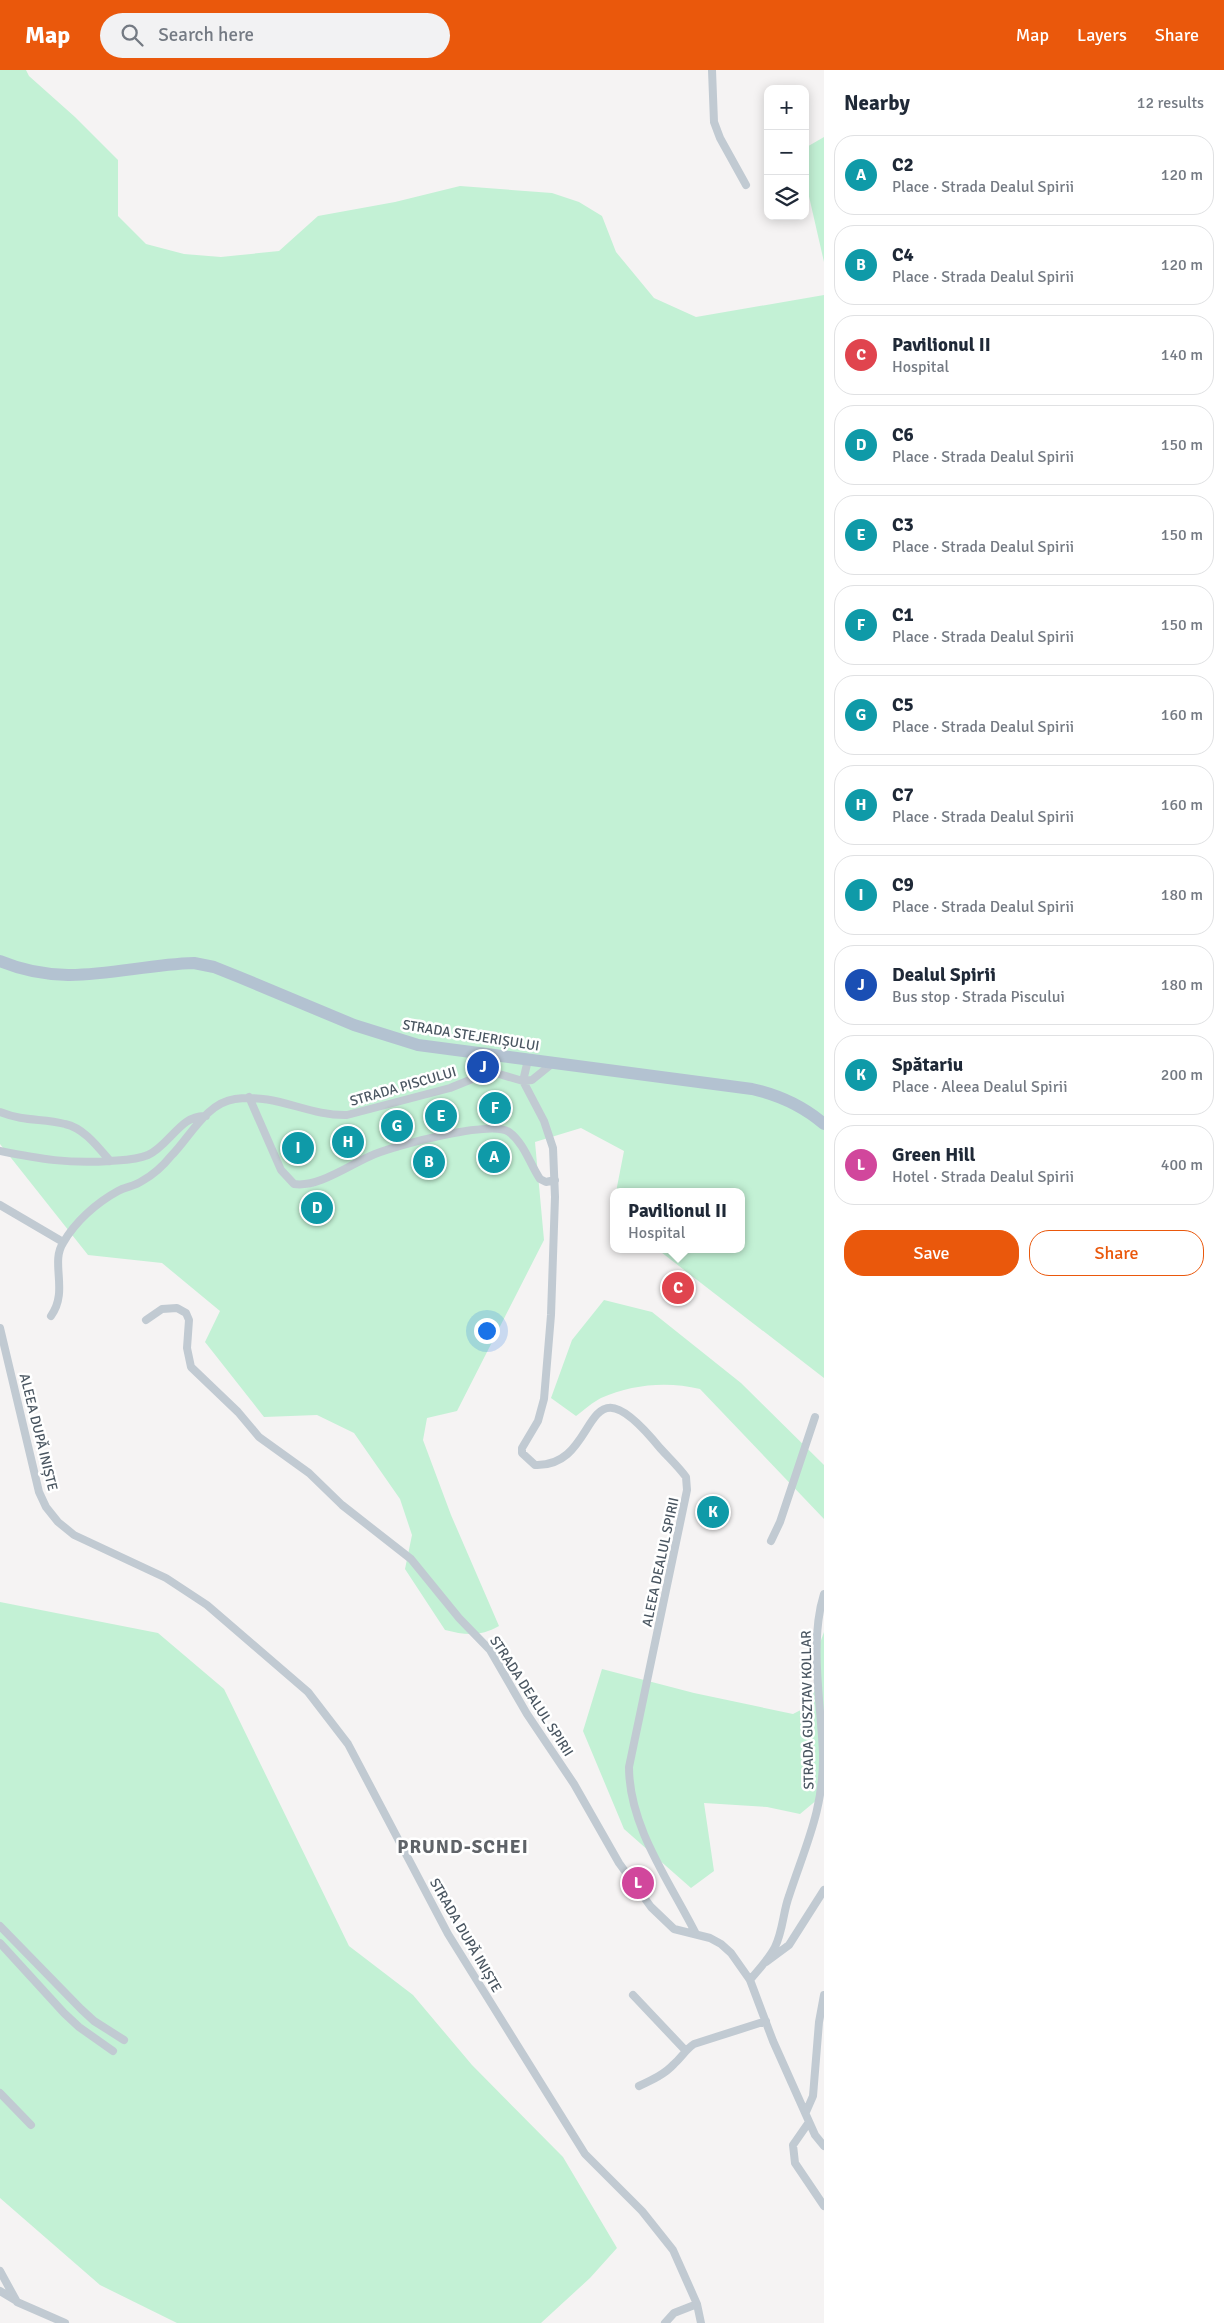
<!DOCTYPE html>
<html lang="en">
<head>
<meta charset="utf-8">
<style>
  body { margin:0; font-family:Signika,sans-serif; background:#f2f2f3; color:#1f2937 }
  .controls { position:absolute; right:15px; top:15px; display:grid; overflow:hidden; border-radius:10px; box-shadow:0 2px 12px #0003 }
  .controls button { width:45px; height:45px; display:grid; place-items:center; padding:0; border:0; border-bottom:1px solid #e0e1e3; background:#fff; color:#1f2937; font:25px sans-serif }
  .you { position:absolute; left:486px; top:1260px; width:18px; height:18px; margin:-12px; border:4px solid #fff; border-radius:50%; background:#1a73e8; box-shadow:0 0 0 8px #1a73e833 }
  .badge { display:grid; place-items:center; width:32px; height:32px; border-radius:50%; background:#ea580c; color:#fff; font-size:16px; font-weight:700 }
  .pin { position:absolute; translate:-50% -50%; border:2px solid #fff; box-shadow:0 1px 5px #0006 }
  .popup { position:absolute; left:610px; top:1118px; width:135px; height:65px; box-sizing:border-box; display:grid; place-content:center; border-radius:10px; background:#fff; filter:drop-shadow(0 1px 4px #0005); font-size:16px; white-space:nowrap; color:#747a83 }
  .popup b { font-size:19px; color:#1f2937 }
  .popup::after { content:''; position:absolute; left:50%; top:100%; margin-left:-10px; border:10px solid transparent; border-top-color:#fff }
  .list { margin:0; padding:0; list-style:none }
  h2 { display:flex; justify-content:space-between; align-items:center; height:65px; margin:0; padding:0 20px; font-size:21px }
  h2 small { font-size:16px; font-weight:400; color:#747a83 }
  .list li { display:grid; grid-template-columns:32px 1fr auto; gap:15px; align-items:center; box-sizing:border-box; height:80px; margin:0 10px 10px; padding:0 10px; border:1px solid #e0e1e3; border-radius:20px }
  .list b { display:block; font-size:19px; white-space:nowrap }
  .list p { margin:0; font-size:16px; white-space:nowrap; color:#747a83 }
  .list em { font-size:16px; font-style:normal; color:#747a83 }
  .actions { display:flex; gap:10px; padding:15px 20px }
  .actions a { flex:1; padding:11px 0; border:1px solid #ea580c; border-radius:20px; text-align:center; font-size:18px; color:#ea580c }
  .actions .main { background:#ea580c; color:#fff }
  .icon { flex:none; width:28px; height:28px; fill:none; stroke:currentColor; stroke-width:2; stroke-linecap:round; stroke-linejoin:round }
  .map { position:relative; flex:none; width:824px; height:2253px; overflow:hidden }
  header { display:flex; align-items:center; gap:30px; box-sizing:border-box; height:70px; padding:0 25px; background:#ea580c; color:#fff }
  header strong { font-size:24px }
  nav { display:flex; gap:28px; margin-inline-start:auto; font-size:18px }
  .search { width:350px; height:45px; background:#f2f2f3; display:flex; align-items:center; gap:12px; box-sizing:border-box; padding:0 18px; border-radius:28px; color:#747a83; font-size:19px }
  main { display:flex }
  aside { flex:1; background:#fff }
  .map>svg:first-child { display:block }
</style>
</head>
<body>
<header>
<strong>Map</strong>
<div class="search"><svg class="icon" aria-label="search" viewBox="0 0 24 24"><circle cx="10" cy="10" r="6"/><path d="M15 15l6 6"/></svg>Search here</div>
<nav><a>Map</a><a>Layers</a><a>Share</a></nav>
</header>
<main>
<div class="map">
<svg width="824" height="2253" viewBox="0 0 824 2253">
  <rect width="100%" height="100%" fill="#f5f3f3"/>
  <!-- green -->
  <path fill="#c3f1d5" d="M0,0H26L29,6L75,47L118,90V146L146,174L184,184L221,187L279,181L318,146L395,132L460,116L552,123L579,132L602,146L616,182L654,228L696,247L824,225V1308L657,1179H742V1122H616L624,1081L581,1058L535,1072L544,1170L457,1341L427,1348L423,1370L451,1445L499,1556C480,1567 465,1565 445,1560L405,1499L412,1465L400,1429L354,1363L317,1345L264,1347L205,1272L220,1241L162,1193L88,1185L0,1074Z
    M824,67V192L805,109V78Z
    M604,1230L652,1242L741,1313L824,1395V1449L700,1319C668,1311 632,1314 601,1328C593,1332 584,1340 576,1346L551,1328L572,1270Z
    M0,1532L158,1563L224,1619L349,1876L413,1925L472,1995L563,2087L617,2178L590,2208L541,2253H177L100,2215L0,2128Z
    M824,1562V1724L800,1744L767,1737L704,1733L714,1801L691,1818L624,1759L583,1661L602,1599L694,1623L793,1644L812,1634L820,1573Z"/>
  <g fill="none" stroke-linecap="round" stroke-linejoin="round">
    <!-- street -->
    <path stroke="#c1cad2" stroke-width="8" d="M712,0L714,52L720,68L746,115
      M528,990L523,1011L544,1051L553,1078L555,1127L551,1245L544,1329L538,1351L522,1378V1383L535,1395C604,1398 578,1277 660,1378C669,1388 678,1396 686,1407L687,1420L629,1697C629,1757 670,1812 696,1864
      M249,1027L281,1100L294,1114C319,1118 352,1093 375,1084C397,1075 491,1050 509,1062C524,1073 530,1094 540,1109L546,1112L555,1110
      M0,1042C25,1052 42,1048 65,1054C84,1058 98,1077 110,1091
      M0,1081C40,1089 69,1094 110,1091C122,1090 136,1090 148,1085C169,1076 181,1044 206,1046
      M0,1135L63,1172
      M51,1246C69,1221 50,1193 63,1173C75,1152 96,1133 118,1121C125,1117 135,1116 142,1111C153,1105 163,1096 171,1086C190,1067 206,1033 235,1029C277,1023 307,1046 347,1045L450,1018L487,1003L499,1004L523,1011L532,1010L553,993
      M146,1250L162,1239L177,1238L186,1243L189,1250L187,1278L191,1297L238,1342L259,1367L309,1403L342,1435L411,1489L459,1548L490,1580L527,1644L574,1714L619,1793L651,1837L674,1859L710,1868L721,1874L731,1883L750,1910L773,1971L815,2065L824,2076
      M0,1258L39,1422L46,1437L58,1452L74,1465L166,1508L207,1535L308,1622L348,1674L448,1864L585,2084L642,2141L673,2180L697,2234L701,2253
      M771,1471L780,1452L815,1347
      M0,1856L81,1939L94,1951L124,1970
      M0,1873L64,1943L79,1957L113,1981
      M766,1892L789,1875L824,1820
      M750,1910C758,1900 769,1889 775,1877C783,1861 783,1842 789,1826C806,1774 824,1739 823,1683C821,1633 809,1572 824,1524
      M633,1925L685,1980
      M639,2016C652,2010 665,2004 674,1994C682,1987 685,1980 694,1974L766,1951
      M0,2023L31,2055
      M806,2042L813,2026L819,1952L824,1925
      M809,2052L793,2075L795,2093L824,2136
      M0,2201L17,2232L65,2253
      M0,2221L15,2230
      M665,2253L674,2243L697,2234"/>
    <!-- primary -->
    <path stroke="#b3c2d1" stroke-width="12" d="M0,891C69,920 125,895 194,893L214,897L239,907L354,955L418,975L752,1019C779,1025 803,1036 824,1054"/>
  </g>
  <g text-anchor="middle" stroke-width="5" stroke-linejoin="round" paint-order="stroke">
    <!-- street labels -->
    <g font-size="14" fill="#4a5661" stroke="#fff">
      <text transform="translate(471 965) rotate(9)" y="5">STRADA STEJERIȘULUI</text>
      <text transform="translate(403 1016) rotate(-16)" y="5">STRADA PISCULUI</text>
      <text transform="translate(39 1362) rotate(76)" y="5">ALEEA DUPĂ INIȘTE</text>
      <text transform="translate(660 1492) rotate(-78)" y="5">ALEEA DEALUL SPIRII</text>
      <text transform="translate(532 1626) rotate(57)" y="5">STRADA DEALUL SPIRII</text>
      <text transform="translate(807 1640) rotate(-91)" y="5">STRADA GUSZTAV KOLLAR</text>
      <text transform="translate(466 1865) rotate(60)" y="5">STRADA DUPĂ INIȘTE</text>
    </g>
    <!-- district labels -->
    <g font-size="19" font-weight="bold" letter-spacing="1" fill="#5f6368" stroke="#fff">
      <text x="463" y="1783">PRUND-SCHEI</text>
    </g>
  </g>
</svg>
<div class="controls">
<button>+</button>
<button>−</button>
<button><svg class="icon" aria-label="layers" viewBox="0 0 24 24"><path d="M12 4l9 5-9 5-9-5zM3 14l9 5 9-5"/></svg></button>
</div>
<div class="you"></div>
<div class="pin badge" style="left:494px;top:1087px;background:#0f9aa8">A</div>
<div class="pin badge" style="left:429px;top:1092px;background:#0f9aa8">B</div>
<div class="pin badge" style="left:678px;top:1218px;background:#e0444e">C</div>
<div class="popup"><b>Pavilionul II</b>Hospital</div>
<div class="pin badge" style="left:317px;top:1138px;background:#0f9aa8">D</div>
<div class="pin badge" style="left:441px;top:1046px;background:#0f9aa8">E</div>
<div class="pin badge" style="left:495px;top:1038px;background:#0f9aa8">F</div>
<div class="pin badge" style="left:397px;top:1056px;background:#0f9aa8">G</div>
<div class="pin badge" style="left:348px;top:1072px;background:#0f9aa8">H</div>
<div class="pin badge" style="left:298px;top:1078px;background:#0f9aa8">I</div>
<div class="pin badge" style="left:483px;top:997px;background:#1a4fb4">J</div>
<div class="pin badge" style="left:713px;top:1442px;background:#0f9aa8">K</div>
<div class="pin badge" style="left:638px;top:1813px;background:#d1479c">L</div>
</div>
<aside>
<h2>Nearby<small>12 results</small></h2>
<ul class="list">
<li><span class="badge" style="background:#0f9aa8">A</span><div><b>C2</b><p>Place · Strada Dealul Spirii</p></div><em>120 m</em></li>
<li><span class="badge" style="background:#0f9aa8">B</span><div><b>C4</b><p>Place · Strada Dealul Spirii</p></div><em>120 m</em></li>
<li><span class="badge" style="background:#e0444e">C</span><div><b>Pavilionul II</b><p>Hospital</p></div><em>140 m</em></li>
<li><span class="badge" style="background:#0f9aa8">D</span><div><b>C6</b><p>Place · Strada Dealul Spirii</p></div><em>150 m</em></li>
<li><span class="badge" style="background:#0f9aa8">E</span><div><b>C3</b><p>Place · Strada Dealul Spirii</p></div><em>150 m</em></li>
<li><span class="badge" style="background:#0f9aa8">F</span><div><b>C1</b><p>Place · Strada Dealul Spirii</p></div><em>150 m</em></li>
<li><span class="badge" style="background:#0f9aa8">G</span><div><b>C5</b><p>Place · Strada Dealul Spirii</p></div><em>160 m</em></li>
<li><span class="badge" style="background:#0f9aa8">H</span><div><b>C7</b><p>Place · Strada Dealul Spirii</p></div><em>160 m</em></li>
<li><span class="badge" style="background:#0f9aa8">I</span><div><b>C9</b><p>Place · Strada Dealul Spirii</p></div><em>180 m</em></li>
<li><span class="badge" style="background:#1a4fb4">J</span><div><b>Dealul Spirii</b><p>Bus stop · Strada Piscului</p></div><em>180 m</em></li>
<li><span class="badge" style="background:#0f9aa8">K</span><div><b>Spătariu</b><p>Place · Aleea Dealul Spirii</p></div><em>200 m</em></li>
<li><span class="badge" style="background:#d1479c">L</span><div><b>Green Hill</b><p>Hotel · Strada Dealul Spirii</p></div><em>400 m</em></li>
</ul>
<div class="actions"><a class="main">Save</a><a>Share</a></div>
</aside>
</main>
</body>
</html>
